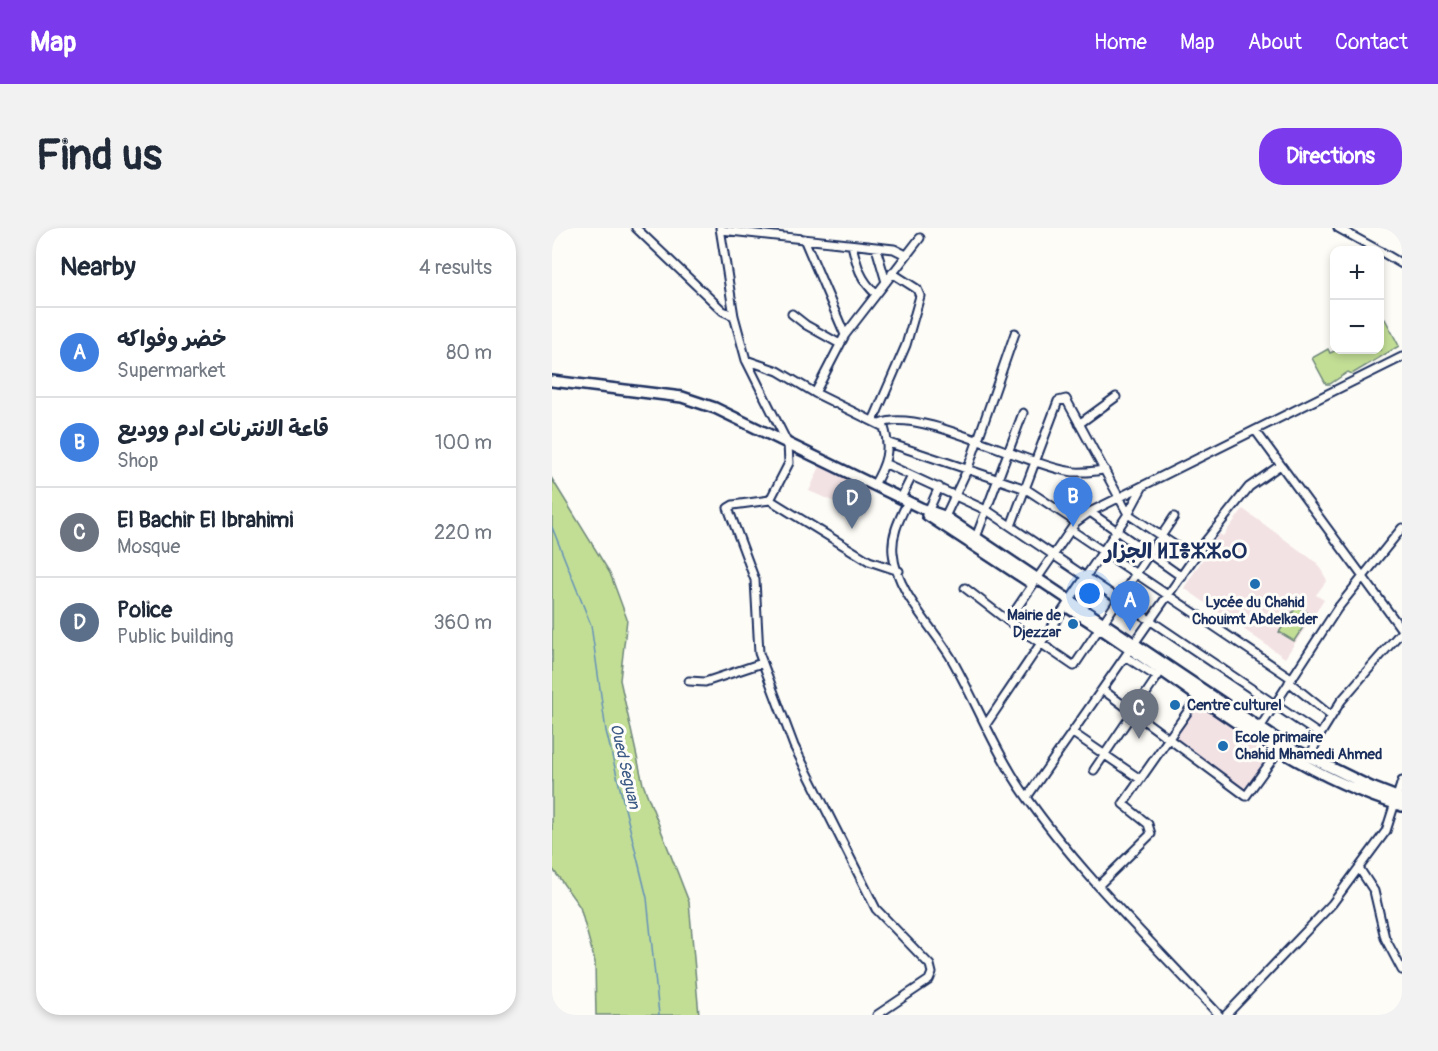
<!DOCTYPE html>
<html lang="en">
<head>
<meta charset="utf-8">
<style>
  body { margin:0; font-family:Pangolin,"Playpen Sans Arabic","Noto Sans Tifinagh",sans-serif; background:#f2f2f3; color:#1f2937 }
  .controls { position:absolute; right:18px; top:18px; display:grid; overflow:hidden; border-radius:12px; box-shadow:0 3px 9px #0003 }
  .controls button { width:54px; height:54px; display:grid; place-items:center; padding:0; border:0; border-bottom:2px solid #e0e1e3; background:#fff; color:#1f2937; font:30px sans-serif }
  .you { position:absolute; left:538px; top:366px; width:21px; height:21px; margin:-15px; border:4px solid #fff; border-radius:50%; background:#1a73e8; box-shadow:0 0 0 9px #1a73e833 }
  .badge { display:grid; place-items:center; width:39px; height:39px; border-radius:50%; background:#7c3aed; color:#fff; font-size:20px; font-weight:700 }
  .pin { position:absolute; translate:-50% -50px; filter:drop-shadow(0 2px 3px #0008) }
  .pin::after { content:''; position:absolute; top:32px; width:21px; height:18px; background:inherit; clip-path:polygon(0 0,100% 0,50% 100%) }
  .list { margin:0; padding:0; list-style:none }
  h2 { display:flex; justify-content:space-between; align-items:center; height:78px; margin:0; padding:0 24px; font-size:26px }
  h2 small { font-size:20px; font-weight:400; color:#747a83 }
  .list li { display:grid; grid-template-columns:39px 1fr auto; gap:18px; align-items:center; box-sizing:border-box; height:90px; padding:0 24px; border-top:2px solid #e0e1e3 }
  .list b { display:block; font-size:22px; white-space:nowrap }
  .list p { margin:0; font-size:20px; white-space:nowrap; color:#747a83 }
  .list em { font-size:20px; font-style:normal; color:#747a83 }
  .map { position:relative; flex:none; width:850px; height:787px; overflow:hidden; border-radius:24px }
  header { display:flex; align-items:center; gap:36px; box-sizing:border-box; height:84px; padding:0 30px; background:#7c3aed; color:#fff }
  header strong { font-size:28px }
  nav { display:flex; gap:33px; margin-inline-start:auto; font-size:21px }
  .intro { display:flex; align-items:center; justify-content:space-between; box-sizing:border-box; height:144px; padding:0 36px }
  h1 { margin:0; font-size:42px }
  .button { padding:15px 27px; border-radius:24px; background:#7c3aed; color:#fff; font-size:21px; font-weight:700 }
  main { display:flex; gap:36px; padding:0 36px }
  aside { flex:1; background:#fff; border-radius:24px; box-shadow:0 3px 9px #0003 }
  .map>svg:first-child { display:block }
</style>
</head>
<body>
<header>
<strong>Map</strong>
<nav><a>Home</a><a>Map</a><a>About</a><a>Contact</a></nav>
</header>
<div class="intro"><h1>Find us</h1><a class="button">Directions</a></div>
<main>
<aside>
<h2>Nearby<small>4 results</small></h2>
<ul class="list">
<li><span class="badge" style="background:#3f7fe0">A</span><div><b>خضر وفواكه</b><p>Supermarket</p></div><em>80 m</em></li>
<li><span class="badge" style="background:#3f7fe0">B</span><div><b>قاعة الانترنات ادم ووديع</b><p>Shop</p></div><em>100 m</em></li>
<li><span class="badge" style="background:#6b7280">C</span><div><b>El Bachir El Ibrahimi</b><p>Mosque</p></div><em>220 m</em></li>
<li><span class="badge" style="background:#5c6f8a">D</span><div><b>Police</b><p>Public building</p></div><em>360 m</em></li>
</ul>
</aside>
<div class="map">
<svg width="850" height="787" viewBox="0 0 850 787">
  <rect width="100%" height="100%" fill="#fdfcf7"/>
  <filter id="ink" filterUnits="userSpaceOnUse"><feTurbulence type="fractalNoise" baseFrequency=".0167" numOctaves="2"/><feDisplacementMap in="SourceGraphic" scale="12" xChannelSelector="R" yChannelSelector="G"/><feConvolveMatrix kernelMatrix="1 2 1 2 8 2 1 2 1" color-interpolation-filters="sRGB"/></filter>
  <g filter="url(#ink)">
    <!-- built -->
    <path fill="#f3e2e4" d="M269,236L319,259L314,271L318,274L313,287L257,263Z
      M691,281L765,335L775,352L764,367L772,372L733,430L632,360L667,306L671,308Z
      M646,474L720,526L693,563L622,510Z"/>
    <!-- green -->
    <path fill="#c2de95" stroke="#6e867a" stroke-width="1.5" d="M833,91L847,118L800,146L796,144L778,156H774L760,130L776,121L778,125L785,122H828V94Z
      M0,251L58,345L75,391L68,452L91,556L137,674L147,787H44L43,734L28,679L0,640Z
      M745,378L759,387L742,413L727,404Z"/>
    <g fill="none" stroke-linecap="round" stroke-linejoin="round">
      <!-- stream -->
      <path stroke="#6491b9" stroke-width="1.5" d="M0,299L39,397L54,503L95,670L107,787"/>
      <defs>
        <path id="minor" d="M84,0L171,83L182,88
          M168,0L182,88L194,132L236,216L237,235L218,272L181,277L176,280L203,352L207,425L242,518L324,681L378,737L380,745L377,752L325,787
          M786,0L826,22
          M169,2L342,21L354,27
          M252,11L293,107
          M300,17C305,38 308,51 324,66
          M324,20L334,54
          M828,23L850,36
          M240,86L254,97L288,116
          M194,132L226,143L263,165L332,199C339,222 334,236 322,257
          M263,165L293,107L368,10
          M321,193L354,117L368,68L365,61L340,45
          M328,196C365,178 471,236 516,243C527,246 541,243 553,242
          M527,196L564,169
          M703,202L850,402
          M337,215L474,261L524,294
          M334,236L436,283L768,507L757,530
          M349,270L360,248
          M218,272L317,333L347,343
          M356,273C348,290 339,306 341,325C344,363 379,397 398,428C424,473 444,526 474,568C529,647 602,716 667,787
          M538,284L630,349
          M375,286L387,259
          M391,293L416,240L463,105
          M459,298L506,173L514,171L576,286L642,330
          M519,302L739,450
          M423,312L471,185
          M413,360L456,393L522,438L622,289
          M456,393L524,294L538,284L850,129
          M574,429L605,449
          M137,453L153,454L210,435
          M737,454L779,488
          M551,462L694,568L730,518
          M435,495L576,286L591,258
          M707,501L785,381L850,300
          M521,505L588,551
          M768,507L789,473L850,403
          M542,542L610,442
          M475,569L653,314L697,259L727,238
          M807,640L822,663L833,710L850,742
          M547,657L599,606L596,596L571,576L648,466
          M674,787L780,676L834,603L850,553"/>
        <path id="major" d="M0,153L130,169L163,180L369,280L392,288L735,518L819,559L850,571
          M375,287L479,355
          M518,381C627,448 725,541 850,578"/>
      </defs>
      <!-- minor casing -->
      <use href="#minor" stroke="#1b2f5e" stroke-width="11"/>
      <!-- major casing -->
      <use href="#major" stroke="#1b2f5e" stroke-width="14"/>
      <!-- minor -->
      <use href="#minor" stroke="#fdfcf7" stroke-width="7"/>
      <!-- major -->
      <use href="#major" stroke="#fdfcf7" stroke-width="9"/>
    </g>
  </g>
  <!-- markers -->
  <g fill="#1f6fb2" stroke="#fdfcf7" stroke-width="2">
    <circle cx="703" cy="356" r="6"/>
    <circle cx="521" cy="396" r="6"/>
    <circle cx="623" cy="477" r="6"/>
    <circle cx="671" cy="518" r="6"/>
  </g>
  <g text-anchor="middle" stroke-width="6" stroke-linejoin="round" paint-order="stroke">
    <!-- poi labels -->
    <g font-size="15" font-weight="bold" fill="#1b2f5e" stroke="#fdfcf7" text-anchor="start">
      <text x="703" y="379" text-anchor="middle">Lycée du Chahid<tspan x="703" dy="17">Chouimt Abdelkader</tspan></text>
      <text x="509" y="392" text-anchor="end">Mairie de<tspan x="509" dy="17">Djezzar</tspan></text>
      <text x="635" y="482">Centre culturel</text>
      <text x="683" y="514">Ecole primaire<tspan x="683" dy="17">Chahid Mhamedi Ahmed</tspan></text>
    </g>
    <!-- water labels -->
    <g font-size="16" font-style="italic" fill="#395884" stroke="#fdfcf7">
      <text transform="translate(74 538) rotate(77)" y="6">Oued Seguan</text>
    </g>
    <!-- district labels -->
    <g font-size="21" font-weight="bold" fill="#1b2f5e" stroke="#fdfcf7">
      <text x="624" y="330">الجزار ⵍⵊⴻⵣⵣⴰⵔ</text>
    </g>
  </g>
</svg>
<div class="controls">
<button>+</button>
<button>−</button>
</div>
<div class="you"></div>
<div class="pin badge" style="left:578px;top:403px;background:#3f7fe0">A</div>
<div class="pin badge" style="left:521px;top:299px;background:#3f7fe0">B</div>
<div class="pin badge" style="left:587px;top:511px;background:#6b7280">C</div>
<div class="pin badge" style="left:300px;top:301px;background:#5c6f8a">D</div>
</div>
</main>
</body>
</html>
